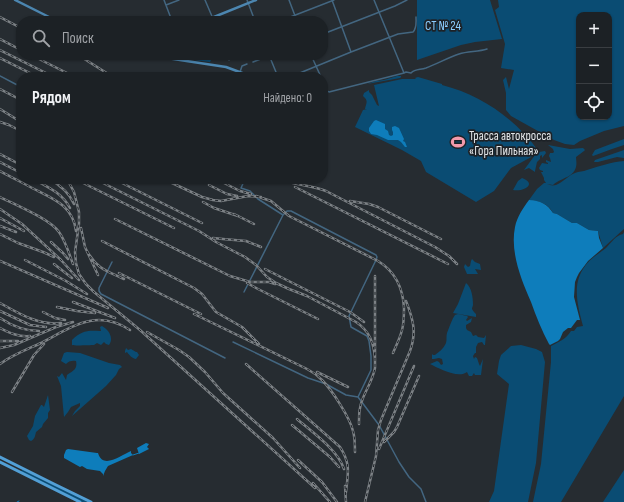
<!DOCTYPE html>
<html lang="ru">
<head>
<meta charset="utf-8">
<style>
  body { margin:0; font-family:"Sofia Sans Condensed",sans-serif; background:#25292d; color:#f1f3f6 }
  .controls { position:absolute; right:12px; top:12px; display:grid; overflow:hidden; border-radius:8px; box-shadow:0 1px 3px #0004 }
  .controls button { width:36px; height:36px; display:grid; place-items:center; padding:0; border:0; border-bottom:1px solid #3a3e42; background:#1c2125; color:#f1f3f6; font:20px sans-serif }
  .list { margin:0; padding:0; list-style:none }
  h2 { display:flex; justify-content:space-between; align-items:center; height:52px; margin:0; padding:0 16px; font-size:17px }
  h2 small { font-size:13px; font-weight:400; color:#a0a3a7 }
  .icon { flex:none; width:22px; height:22px; fill:none; stroke:currentColor; stroke-width:2; stroke-linecap:round; stroke-linejoin:round }
  .map { position:relative; flex:none; width:624px; height:502px; overflow:hidden }
  .search { position:absolute; background:#1c2125; box-shadow:0 1px 3px #0004; left:16px; top:16px; width:312px; height:44px; display:flex; align-items:center; gap:10px; box-sizing:border-box; padding:0 14px; border-radius:16px; color:#a0a3a7; font-size:15px }
  .panel { position:absolute; background:#1c2125; box-shadow:0 1px 3px #0004; left:16px; top:72px; width:312px; height:112px; border-radius:16px }
  .map>svg:first-child { display:block }
</style>
</head>
<body>
<div class="map">
<svg width="624" height="502" viewBox="0 0 624 502">
  <rect width="100%" height="100%" fill="#262c31"/>
  <!-- green -->
  <path fill="#0a4c73" fill-rule="evenodd" d="M417,0H490L502,39L475,42L461,45L417,60Z
    M498,0H624V126L604,131L580,141L574,145L565,144L554,140L511,116L506,110V93L503,80L506,77L509,89L514,70L501,68L505,44L495,10L499,7ZM579,15H609V117H579Z
    M198,55H205L204,57H205L207,56L211,60L210,62L187,59L186,58L188,56H194L198,57Z
    M397,76H401V77L400,78L367,84L376,81L384,80Z
    M418,77L442,84V85C481,95 516,119 539,152L545,151L546,153L542,158V155L540,156V159L537,162L535,171V172L529,168L524,170L535,155L511,168L494,191L476,202L426,172L421,161L402,150L355,127L363,110L367,109H365C366,103 369,101 363,96L364,93L369,90V92L372,95L377,105L379,106L374,85L402,79H416L415,78Z
    M624,139V145L612,149L593,156L592,155L595,150Z
    M548,145L570,149L583,148L585,150L584,151L576,157C576,160 577,163 576,167C573,178 560,178 553,185L547,184C550,185 552,186 556,185C563,182 569,175 575,173C579,171 583,172 587,170C600,166 611,162 624,161V229L603,248L598,231L589,230L577,223H572L557,214L553,213C548,203 539,201 529,200L537,189L544,183H546L544,180V178L541,172H543V171L540,170L539,168L542,163L548,164V163L546,162V160L551,162L550,158L549,156L550,153H553L554,152L553,149Z
    M624,150V158L617,157L598,162H594L595,160Z
    M522,178C538,184 523,192 513,190L518,181Z
    M624,232V396L561,502H533L541,464L551,362V346C559,342 566,339 571,331H574L577,327L583,326C578,307 572,286 583,269C588,260 598,254 606,248C611,243 616,235 623,234Z
    M472,259L475,262L480,264L481,270L475,269L478,274H467L464,267L465,264L468,267L470,266L471,261Z
    M466,283C472,288 473,298 473,305C473,306 472,307 472,309C473,311 474,312 476,314V317L453,313L458,304Z
    M458,314L467,316L468,317L466,320L467,321L472,318L471,322L466,325V328L467,330L471,332L473,336L476,335L478,337L484,338L486,335L485,345H484L482,342L478,343L476,347V353H475L473,356L474,359L475,357L477,358L479,364L480,366L483,359L481,375H475L474,373L472,376H469L467,372C458,379 438,368 430,364L437,361L439,362L441,365L443,364L442,359L439,358L434,359H432V354L433,355H435C437,353 439,352 440,351C442,350 445,345 446,343C447,340 446,336 447,333C449,328 452,319 455,315Z
    M102,326C109,330 114,338 109,345L106,344L104,342L101,345L97,343C96,344 95,344 94,345C91,345 75,346 72,345V340C81,331 87,330 100,331H101L100,327Z
    M521,345L536,349L542,352L545,362L536,463L528,502H489L494,491L509,384L497,374L499,361L501,355L511,346Z
    M126,348L128,350L131,349L136,352H137L139,355L136,359C133,359 129,355 127,352L125,353V351Z
    M67,352L80,353L109,363L120,365L122,367L119,369L116,375L106,386L72,416L75,411L80,406V403L71,407L68,412L64,417L61,386L57,376L59,377L62,373L66,380L67,375C72,371 78,370 76,361C73,360 68,361 66,364L61,361L64,353Z
    M48,395L50,410L48,413V418L43,424L42,427L36,432C35,436 35,439 31,441L29,440L27,436L33,426L35,416L41,405H42L44,407Z
    M22,470H23L88,502H82L21,472Z
    M624,470V502H603Z"/>
  <!-- water -->
  <path fill="#0e7dbb" d="M376,120L385,124V129L388,131L389,135L391,136L393,135V132L392,130V127L395,126L399,128L404,139L403,141L405,142L407,147H405L401,142L398,140H388L377,135L371,134L369,131V128L374,121Z
    M529,200C540,200 548,205 553,213L557,214L572,223H577L589,230L598,231L599,238L603,248L588,261L579,273L577,277L575,282L574,297L580,320H577L571,328H568L563,332L560,339L558,341L550,345L549,344C542,331 536,316 531,302C521,279 510,252 515,227C517,217 523,208 529,200Z
    M146,443L149,444L147,447L149,449L139,454L137,448Z
    M68,449L97,453H98C103,470 121,455 131,451V453L133,455L108,466L105,471L103,476V474L100,471L87,469L82,466L80,467L64,458V455L66,450Z"/>
  <g fill="none" stroke-linecap="round" stroke-linejoin="round">
    <!-- stream -->
    <path stroke="#0e7dbb" stroke-width="1" d="M133,455L139,453
      M17,502L19,501"/>
    <!-- street -->
    <path stroke="#436680" stroke-width="1.5" d="M164,0L172,21
      M205,0L214,21
      M247,0L255,21
      M289,0L297,21
      M332,0L351,52
      M374,0L404,73
      M166,5L179,0
      M280,21L334,0
      M323,34L395,6L407,0
      M186,55L189,56L193,55
      M227,55L229,60
      M269,55L278,77
      M311,55L321,77
      M253,62L271,55
      M240,72L242,66L247,64
      M0,76L21,87
      M290,77L351,52L398,34L413,32C417,28 416,22 416,17
      M323,88L329,92L404,73L406,72L411,73C415,69 420,70 426,68C437,64 447,58 459,54C468,51 478,52 487,49
      M245,179L241,188L250,191L258,199L283,215
      M245,179C251,182 257,185 262,179
      M112,262L99,288V291L101,294L225,358
      M244,292L283,215L287,211H291L376,255L377,257L376,260L349,316L351,327L367,336L369,341L371,356V370L358,397
      M233,342L308,378L326,384L346,395L358,397L379,425L399,462L409,477L421,489L426,502"/>
    <!-- secondary -->
    <path stroke="#4c86b0" stroke-width="2.5" d="M15,0L57,21
      M204,21L256,0
      M147,55L226,67L253,77"/>
    <!-- primary -->
    <path stroke="#529fd5" stroke-width="3" d="M0,457L54,484L91,502
      M0,462L80,502"/>
    <defs>
      <path id="rail" d="M0,17L21,28
        M0,39L21,50
        M0,50L54,77
        M31,55L75,77
        M78,55L113,77
        M0,58L38,77
        M0,89L21,100
        M0,109L21,122
        M0,122L9,125L21,131
        M0,154L21,165
        M0,162L21,173
        M0,171C11,177 23,183 34,189C54,199 73,206 76,231
        M33,179C48,187 62,193 70,208
        M49,179C60,185 69,192 74,204
        M67,179L74,192L79,212V224L75,252L76,263L79,274L86,284L94,292L140,330L315,488
        M75,179L174,228
        M95,179L199,231L216,242L245,257L256,265L267,277L276,283L289,289L307,296L356,322C370,331 374,344 375,359
        M114,179L202,223
        M153,179L172,183L202,197L213,200L221,201L248,196L261,197
        M216,179L240,191L251,194
        M233,179L240,183
        M279,179C294,185 311,185 326,191L435,247L449,256L457,264
        M209,185L227,194L237,196
        M295,187L448,264
        M256,196L271,201L289,216L378,261C396,272 403,289 404,308C404,316 404,323 402,330C400,338 396,346 393,353
        M0,197C16,205 50,219 59,232C66,242 69,254 73,264
        M350,201L369,204L378,207L441,239
        M203,202L214,208L238,216
        M0,209L22,224L61,260L79,280
        M234,214L254,224
        M0,218L24,231
        M115,219L230,276L250,282H269L275,284
        M0,226L16,232
        M81,228L85,247L98,275
        M0,234L18,243L43,252L54,257
        M213,238L223,239L246,241L261,247
        M102,241L194,288L202,294L216,312L242,327L259,344
        M51,242L63,253L68,259
        M87,251C97,269 107,271 124,279
        M25,260L66,281L87,294
        M0,261L108,308
        M54,264L72,278
        M265,269L350,312L364,322
        M119,273L201,314
        M247,283L258,289L318,319
        M73,302L115,318
        M0,303C18,313 39,326 61,323
        M57,307L77,311L95,313
        M0,311L30,325L46,327
        M43,312L55,318L65,320
        M194,314L307,369C313,372 318,376 322,380C332,390 350,418 353,431C355,438 355,445 355,452
        M0,318C12,326 24,331 39,331
        M0,328C10,333 18,337 30,336
        M147,332L179,350L189,357L205,372L223,393L273,438L300,468
        M0,341H18
        M0,348L14,345L56,327L73,322
        M0,364C12,355 28,349 41,343C72,327 96,308 130,330
        M246,364L340,447C351,464 348,473 346,492
        M317,372L348,387
        M12,392L34,355L44,344
        M297,419C312,432 338,450 344,469
        M359,424C359,415 359,407 363,398C367,388 373,379 375,368V276
        M292,425L330,457L339,467
        M384,442L394,432L397,427L419,376
        M379,449L414,366
        M298,460L322,482L337,502
        M313,483L330,502
        M345,486L346,502
        M365,502L376,456L378,430L381,420L410,351C417,332 413,319 406,301"/>
    </defs>
    <!-- rail casing -->
    <use href="#rail" stroke="#7c8185" stroke-width="2.5"/>
    <!-- rail -->
    <use href="#rail" stroke="#1d2227" stroke-width="1" stroke-dasharray="3" stroke-linecap="butt"/>
  </g>
  <!-- icons -->
  <defs>
    <symbol id="stadium-bare" viewBox="-9 -9 18 18"><path d="M0-5a6.5 5 0 1 0 0 10a6.5 5 0 1 0 0-10ZM-3.5-1.8h7v3.6h-7Z" fill="#f39aac" stroke="#1d2227" stroke-width="2.5" paint-order="stroke"/></symbol>
  </defs>
  <g fill-rule="evenodd">
    <use href="#stadium-bare" x="448" y="132" width="20" height="20"/>
  </g>
  <g text-anchor="middle" stroke-width="3.5" stroke-linejoin="round" paint-order="stroke">
    <!-- park labels -->
    <g font-size="13" fill="#8bcdfe" stroke="#1d2227">
      <text x="443" y="30">СТ № 24</text>
    </g>
    <!-- poi labels -->
    <g font-size="13" fill="#e1e5e8" stroke="#1d2227" text-anchor="start">
      <text x="469" y="140">Трасса автокросса<tspan x="469" dy="15">«Гора Пильная»</tspan></text>
    </g>
  </g>
</svg>
<div class="controls">
<button>+</button>
<button>−</button>
<button><svg class="icon" aria-label="locate" viewBox="0 0 24 24"><circle cx="12" cy="12" r="6"/><path d="M12 2v4M12 18v4M2 12h4M18 12h4"/></svg></button>
</div>
<div class="search"><svg class="icon" aria-label="search" viewBox="0 0 24 24"><circle cx="10" cy="10" r="6"/><path d="M15 15l6 6"/></svg>Поиск</div>
<section class="panel">
<h2>Рядом<small>Найдено: 0</small></h2>
<ul class="list">
</ul>
</section>
</div>
</body>
</html>
